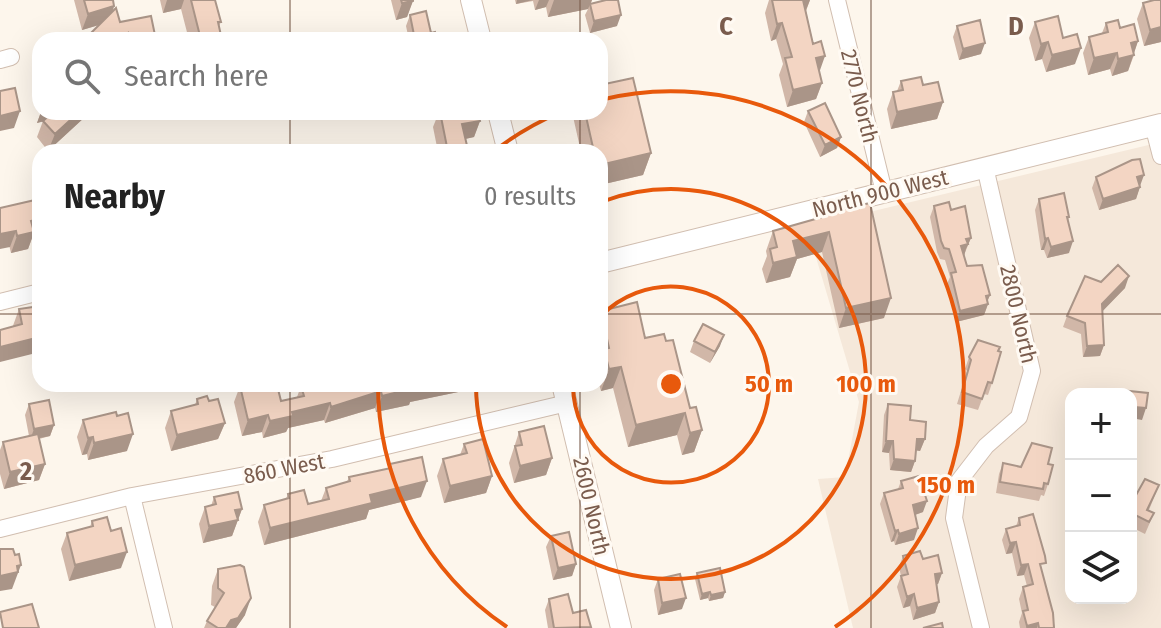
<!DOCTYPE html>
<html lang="en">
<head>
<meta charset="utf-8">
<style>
  body { margin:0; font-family:"Fira Sans Condensed",sans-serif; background:#f2f2f2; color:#222 }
  .controls { position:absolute; right:24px; bottom:24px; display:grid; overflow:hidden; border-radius:16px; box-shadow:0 8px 32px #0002 }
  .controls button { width:72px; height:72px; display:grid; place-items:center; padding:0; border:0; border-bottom:2px solid #e0e0e0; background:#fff; color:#222; font:40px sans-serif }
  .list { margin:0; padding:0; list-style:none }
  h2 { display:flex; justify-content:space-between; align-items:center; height:104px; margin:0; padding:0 32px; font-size:34px }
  h2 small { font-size:26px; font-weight:400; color:#767676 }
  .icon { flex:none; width:44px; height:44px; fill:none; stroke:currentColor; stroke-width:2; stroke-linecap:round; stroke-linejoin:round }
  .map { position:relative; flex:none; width:1161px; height:628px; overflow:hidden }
  .search { position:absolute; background:#fff; box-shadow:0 8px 32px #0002; left:32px; top:32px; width:576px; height:88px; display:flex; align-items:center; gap:20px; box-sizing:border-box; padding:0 28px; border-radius:24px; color:#767676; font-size:30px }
  .panel { position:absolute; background:#fff; box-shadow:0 8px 32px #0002; left:32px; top:144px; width:576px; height:248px; border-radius:24px }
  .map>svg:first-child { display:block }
</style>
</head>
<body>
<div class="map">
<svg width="1161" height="628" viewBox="0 0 1161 628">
  <rect width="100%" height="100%" fill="#fdf6ec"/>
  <!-- residential -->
  <path fill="#f5e8da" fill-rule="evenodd" d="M1161,142V628H853L818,479L845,477L859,402L807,227ZM1071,394H1131V598H1071Z"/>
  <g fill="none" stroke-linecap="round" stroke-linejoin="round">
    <defs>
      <path id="minor" d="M837,0L884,192
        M0,60L11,57
        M1153,125L1161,156
        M0,302L40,292
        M132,496L164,628
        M0,529L132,496L332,459L567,403
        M981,628L954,518L959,481L986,446L1019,417L1032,371L985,167"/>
      <path id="tertiary" d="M471,0L481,40
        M498,112L508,152
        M600,263L1161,124
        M562,384L621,628"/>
    </defs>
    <!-- minor casing -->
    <use href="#minor" stroke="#d1beb0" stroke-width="18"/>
    <!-- tertiary casing -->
    <use href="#tertiary" stroke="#d1beb0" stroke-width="22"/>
    <!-- minor -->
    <use href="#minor" stroke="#fff" stroke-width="16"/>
    <!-- tertiary -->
    <use href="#tertiary" stroke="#fff" stroke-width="20"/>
  </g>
  <!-- wall -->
  <path fill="#d1b7a8" d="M74,0H113L114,6L113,11L120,22L156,40H84L99,25L82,30Z
    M160,0H215L221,22L219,26L222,40H189L181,9L163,13Z
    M391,0H413L407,17L396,20Z
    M515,0H592L591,3L617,26L590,33L585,15L588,9L548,17L546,7L535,10L533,1L516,4Z
    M769,0H810L806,11L822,83L816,99L787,107L779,75L783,64L776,39L771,41L765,13Z
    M1161,0V42L1144,46L1137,19L1143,3Z
    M410,15L431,33L437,40H409L406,26Z
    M1035,22L1063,38L1075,64L1046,72L1042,59L1035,61L1029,38Z
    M1106,23L1120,28L1138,41L1134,53V55L1128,71L1112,76L1110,69L1088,75L1083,53L1089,37L1102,33Z
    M957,26L981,54L959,60L953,37Z
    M901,81L923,85L943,102L937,119L891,129L887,109L893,92L897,91Z
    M808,111L841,137L837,148L820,157L804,122Z
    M41,112H88L86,116L48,151L37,137L43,121L37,123Z
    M439,112H478L480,121L474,137L465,139L467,152H438L433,127Z
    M572,112H600L651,153L643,175L600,185V152H581Z
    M1096,177L1140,186L1136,199L1099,210L1092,188Z
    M1039,199L1069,217L1068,221L1069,253L1047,258L1044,250H1041L1035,210Z
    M934,206L951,210L971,238L964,255L967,266L990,295L988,300V304L984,315L956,322L947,284L950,277L945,260L940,259L937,252L930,217Z
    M0,208L39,219L28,249L11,253Z
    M825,213L884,318L839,328L822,252L797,259L790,277L766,283L762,269L767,256L766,251L773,231L823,217Z
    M1101,282L1125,288L1102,311L1104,345L1100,356L1083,357L1081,334L1063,327L1067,316Z
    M40,306L0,362L19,309Z
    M601,311L645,338L666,341L690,408L702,430L694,452L682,455L677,435L628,447L613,388L601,391L599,384Z
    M694,341L720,346L710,363L690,352Z
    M969,357L992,383L988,395L984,394L978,410L957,404L967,371L965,369Z
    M309,384H466L463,391L410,402L409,405L376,412L375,408L325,423L324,420L288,428L286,432L263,438L262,432L242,436L234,402L240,386L258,389L281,401L297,397L301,386Z
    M197,399L209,401L225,423L218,439L171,451L165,428L171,411L195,405Z
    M29,404L54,425L50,436L39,439L45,464L39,480L4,489L0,474V450L3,442L29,436L25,415Z
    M888,404L910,420L925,439L920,451L916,450L915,461L911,472L890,470L889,453L882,452L884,415Z
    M83,420L127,451L88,460L87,454L82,455L77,437Z
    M519,432L552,458L546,475L514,483L509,463Z
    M464,444L492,476L486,493L444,503L437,476L443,459L460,455Z
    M1003,463L1021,467L1048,464V484L1044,496L1041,495L1039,501L996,493L999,474Z
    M390,464L421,497L369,510L366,519L264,545L258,522L264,505L286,499L288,494L308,504L321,501L326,488L347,482L349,477L389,469Z
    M901,481L923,512L915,515L914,540L895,545L894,541L891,542L880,504L884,493L898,489Z
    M1159,485L1149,510L1154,513L1145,534L1131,527V495L1135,497Z
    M214,497L242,509L232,536L203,543L199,524L205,507L211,506Z
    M1019,518L1042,573L1055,628H1020L1019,622L1022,613L1019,599L1023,587L1027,586L1024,575L1017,576L1012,553L1006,554L1002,540L1006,529L1016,526Z
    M92,521L121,568L69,581L61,549L67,533L90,527Z
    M551,536L576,564L572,576L553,580L546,547Z
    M903,556L923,559L942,573L938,584H936L939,602L935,613L913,620L910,606L903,608L897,587L901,576L899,567Z
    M218,569L245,615L236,628H204L207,621L215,607L211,605L212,586Z
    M697,573L725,592L723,598L709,601L708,598L700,600L695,579Z
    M658,579L682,609L658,615L654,590Z
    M549,599L573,613L590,628H548L545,610Z"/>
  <!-- shaded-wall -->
  <path fill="#aa9588" d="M167,0H184L181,9L163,13Z
    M517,0H533L516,4Z
    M539,0H549L546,7L535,10Z
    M554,0H592L588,9L548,17Z
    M803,0H810L804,15Z
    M413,1L407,17L396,20L402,3Z
    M114,6L109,22L82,30L88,14Z
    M621,15L617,26L590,33L594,21Z
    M782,23L776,39L771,41L777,24Z
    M1161,27V42L1144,46L1150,30Z
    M1138,41L1128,71L1112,76L1118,59L1131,43Z
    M1048,42L1042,59L1035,61L1041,44Z
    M985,43L981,54L959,60L963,49Z
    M1081,48L1075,64L1046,72L1052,55Z
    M1117,53L1110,69L1088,75L1094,58Z
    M825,56L819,73L816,58Z
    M822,83L816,99L787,107L793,90Z
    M943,102L937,119L891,129L897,112Z
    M20,111L14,128L0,131V116Z
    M41,112H62L61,117L37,123Z
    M79,112H88L86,116L48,151L55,134Z
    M480,121L474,137L456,141L462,124Z
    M841,137L837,148L820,157L825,145Z
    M651,153L643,175L600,185V165Z
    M1144,175L1140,186L1137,177Z
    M1140,187L1136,199L1099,210L1103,199Z
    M39,219L28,249L11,253L17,236L31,221Z
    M16,231L10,247L0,249V234Z
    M829,232L822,252L797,259L790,277L766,283L773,263L793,241Z
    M971,238L966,249L964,256L961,246L966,239Z
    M1048,238L1044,250H1041L1045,239Z
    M1073,241L1069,253L1047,258L1051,247Z
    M1129,276L1125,288L1098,316L1102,304Z
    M990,295L986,304H988L984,315L956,322L960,311Z
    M891,298L884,318L839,328L846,308Z
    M724,335L720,346L710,363L715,352Z
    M40,337V352L0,362V347Z
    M1104,345L1100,356L1083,357L1087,346Z
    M621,367L613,388L601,391L609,369Z
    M422,384H466L463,391L410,402L409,405L376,412L382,396Z
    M381,391L375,408L325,423L331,407Z
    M330,403L324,420L288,428L286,432L263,438L270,421L292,412Z
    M1135,407L1146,408L1142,420L1131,418Z
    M685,413L677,435L628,447L636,425Z
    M268,415L262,432L242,436L248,420Z
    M225,423L218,439L171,451L177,435Z
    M54,425L50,436L30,440L34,429Z
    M702,430L694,452L682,455L690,433Z
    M133,434L127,451L88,460L94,443Z
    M93,437L87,454L82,455L88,438Z
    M917,439H925L920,451L913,450Z
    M886,441H893L889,453L882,452Z
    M552,458L546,475L514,483L520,466Z
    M894,459L915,461L911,472L890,470Z
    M45,464L39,480L4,489L10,472Z
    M492,476L486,493L444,503L450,486Z
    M427,481L421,497L369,510L366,519L264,545L270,528L370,495Z
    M927,501L923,512L909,517L913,505Z
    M242,509L232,536L203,543L209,526L235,510Z
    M918,528L914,540L895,545L899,534Z
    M898,530L894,541L891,542L895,531Z
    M1016,542L1012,553L1006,554L1010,543Z
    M127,552L121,568L69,581L75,565Z
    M576,564L572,576L553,580L558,568Z
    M1028,564L1024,575L1017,576L1021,565Z
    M21,565L12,589L0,591V576L17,566Z
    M942,573L938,584L930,586L935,574Z
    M710,592L708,598L700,600L702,594Z
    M725,592L723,598L709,601L711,595Z
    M914,594L910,606L903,608L907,597Z
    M251,598L245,615L236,628H226L231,620Z
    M686,598L682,609L658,615L662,603Z
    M939,602L935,613L913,620L917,608Z
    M1038,623L1037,628H1026L1027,626Z"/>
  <!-- building -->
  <path fill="#f3d5c3" stroke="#aa9588" stroke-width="2" d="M84,0H113L114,6L88,14Z
    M191,0H215L221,22H218L222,40H201Z
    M401,0H413V1L402,3Z
    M606,0H618L621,15L594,21L590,4Z
    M772,0H805H803L813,44L821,41L825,56L816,58L822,83L793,90L785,58L792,57L782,23L777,24Z
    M1154,0H1161V27L1150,30L1143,3Z
    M116,8L120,22L151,16L156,40H129L128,33L121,40H84Z
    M426,11L431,33L435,32L437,40H415L410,15Z
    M1058,16L1063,38L1077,34L1081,48L1052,55L1048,42L1041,44L1035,22Z
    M980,20L985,43L963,49L957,26Z
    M1118,20L1120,28L1134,24L1138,41L1131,43L1134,55L1118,59L1117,53L1094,58L1089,37L1108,32L1106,23Z
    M559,37L560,40H544Z
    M921,77L923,85L938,82L943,102L897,112L893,92L903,90L901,81Z
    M633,78L651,153L600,165V152H594L585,112H600V85Z
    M15,88L20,111L0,116V91Z
    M825,103L841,137L825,145L808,111Z
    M53,112H79L55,134L43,121Z
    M440,112H478L480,121L462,124L468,150L459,152H448Z
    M1140,159L1144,175L1137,177L1140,187L1103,199L1096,177L1132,160Z
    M1064,193L1069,217H1067L1073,241L1051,247L1048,238L1045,239L1039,199Z
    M35,200L39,219L31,221L34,232L17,236L16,231L0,234V208Z
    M949,202L951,210L965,206L971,238L966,239L968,244L961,246L967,266L982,265L990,295L986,296L988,304L960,311L951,273L956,272L949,249L944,248L941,241L934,206Z
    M870,203L891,298L846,308L829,232L793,241L797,257L773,263L770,249L777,247L773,231L826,216L825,213Z
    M1118,265L1129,276L1102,304L1104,345L1087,346L1085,323L1067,316L1085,276L1101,282Z
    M637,302L645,338L664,334L666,341L673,340L690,408L696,407L702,430L690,433L685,413L636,425L621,367L609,369L604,349L609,348L601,311Z
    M40,306V337L0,347V330L22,324L19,309Z
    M703,324L724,335L715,352L694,341Z
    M978,340L1000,347L998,351L1001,352L992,383L988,382L982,399L962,392L971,360L969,357Z
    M248,384H257L258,389L277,385L281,401L304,396L301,386L309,384H422L414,386L415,388L382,396L381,391L331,407L330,403L292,412L293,416L270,421L268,415L248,420L240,386Z
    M1110,389L1148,393L1146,408L1135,407L1134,424H1131V394H1110Z
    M207,396L209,401L218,399L225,423L177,435L171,411L198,404L197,399Z
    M49,400L54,425L34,429L29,404Z
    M888,404L911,406L910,420L926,422L925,439H917L915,461L894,459L893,441H886Z
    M116,412L117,416L128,413L133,434L94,443L93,437L88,438L83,420Z
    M544,426L552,458L520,466L515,446L522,445L519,432Z
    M38,434L45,464L10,472L3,442Z
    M483,439L492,476L450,486L443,459L467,453L464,444Z
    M1032,443L1052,448L1048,464L1053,465L1048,484L1044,483L1043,489L1000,482L1003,463L1021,467Z
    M422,457L427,481L370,495L372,503L270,528L264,505L289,498L288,494L304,490L308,504L329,499L326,488L350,481L349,477L391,468L390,464Z
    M919,476L927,501L913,505L918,528L899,534L898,530L895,531L884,493L903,488L901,481Z
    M1145,479L1159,485L1147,510L1154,513L1149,522L1131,513V495L1135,497Z
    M238,492L242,509L235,510L238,520L209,526L205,507L216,504L214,497Z
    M1033,514L1045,556L1046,563L1040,564L1053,613L1054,628H1039L1038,623L1027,626L1023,611L1028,610L1023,587L1033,584L1028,564L1021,565L1016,542L1010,543L1006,529L1020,525L1019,518Z
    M107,517L111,531L121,528L127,552L75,565L67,533L93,526L92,521Z
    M569,532L576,564L558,568L551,536Z
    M0,549H13L15,555L19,554L21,565L17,566L18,572L0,576Z
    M920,551L923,559L938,555L942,573L935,574L939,602L917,608L914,594L907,597L901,576L908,574L903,556Z
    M240,565L244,567L251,598L238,618L231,620L226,628H218L207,621L224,593L218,588V569Z
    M720,568L725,592L711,595L710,592L702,594L697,573Z
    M680,574L686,598L662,603L658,579Z
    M568,594L573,613L586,610L591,627L554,628L549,599Z
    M32,604L39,628H3L0,612Z
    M942,623L943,628H923Z"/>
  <!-- grid -->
  <path fill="none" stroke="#7a5c4d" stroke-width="2" stroke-opacity="0.55" d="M290,0V40M580,0V40M871,0V628M290,112V152M580,112V152M0,314H40M600,314H1161M290,384V628M580,384V628"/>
  <!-- distance rings -->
  <g fill="none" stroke="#e8590c" stroke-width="4">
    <path d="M601 316A98 98 0 1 1 573 385"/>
    <path d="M601 202A195 195 0 1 1 476 386"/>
    <path d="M507 627A293 293 0 0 1 378 384M493 152A293 293 0 0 1 561 112M600 100A293 293 0 0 1 835 627"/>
  </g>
  <g text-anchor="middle" stroke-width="6" stroke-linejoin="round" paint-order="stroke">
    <!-- street labels -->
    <g font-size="22" fill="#7a5c4d" stroke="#fffaf3">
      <text transform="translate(860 96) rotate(76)" y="8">2770 North</text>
      <text transform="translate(880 193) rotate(-14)" y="8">North 900 West</text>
      <text transform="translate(1019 314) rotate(77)" y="8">2800 North</text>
      <text transform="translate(284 468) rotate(-11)" y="8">860 West</text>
      <text transform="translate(592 506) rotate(77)" y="8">2600 North</text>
    </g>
  </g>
  <g font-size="26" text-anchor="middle" font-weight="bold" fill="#7a5c4d" stroke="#fffaf3" stroke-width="6" stroke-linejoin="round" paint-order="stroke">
    <text x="726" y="35">C</text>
    <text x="1016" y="35">D</text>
    <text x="26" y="480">2</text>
  </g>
  <circle cx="671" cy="384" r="12" fill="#e8590c" stroke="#fffaf3" stroke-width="4"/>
  <g font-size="24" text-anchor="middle" font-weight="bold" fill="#e8590c" stroke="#fffaf3" stroke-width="6" stroke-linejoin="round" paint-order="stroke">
    <text x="769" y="392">50 m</text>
    <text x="866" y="392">100 m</text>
    <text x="946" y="493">150 m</text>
  </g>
</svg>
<div class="controls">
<button>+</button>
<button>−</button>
<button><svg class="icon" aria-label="layers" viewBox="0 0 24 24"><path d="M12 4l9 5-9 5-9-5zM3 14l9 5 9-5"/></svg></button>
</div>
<div class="search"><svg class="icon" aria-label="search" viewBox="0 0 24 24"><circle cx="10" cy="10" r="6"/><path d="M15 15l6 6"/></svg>Search here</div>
<section class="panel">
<h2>Nearby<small>0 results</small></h2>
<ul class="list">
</ul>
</section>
</div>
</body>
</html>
